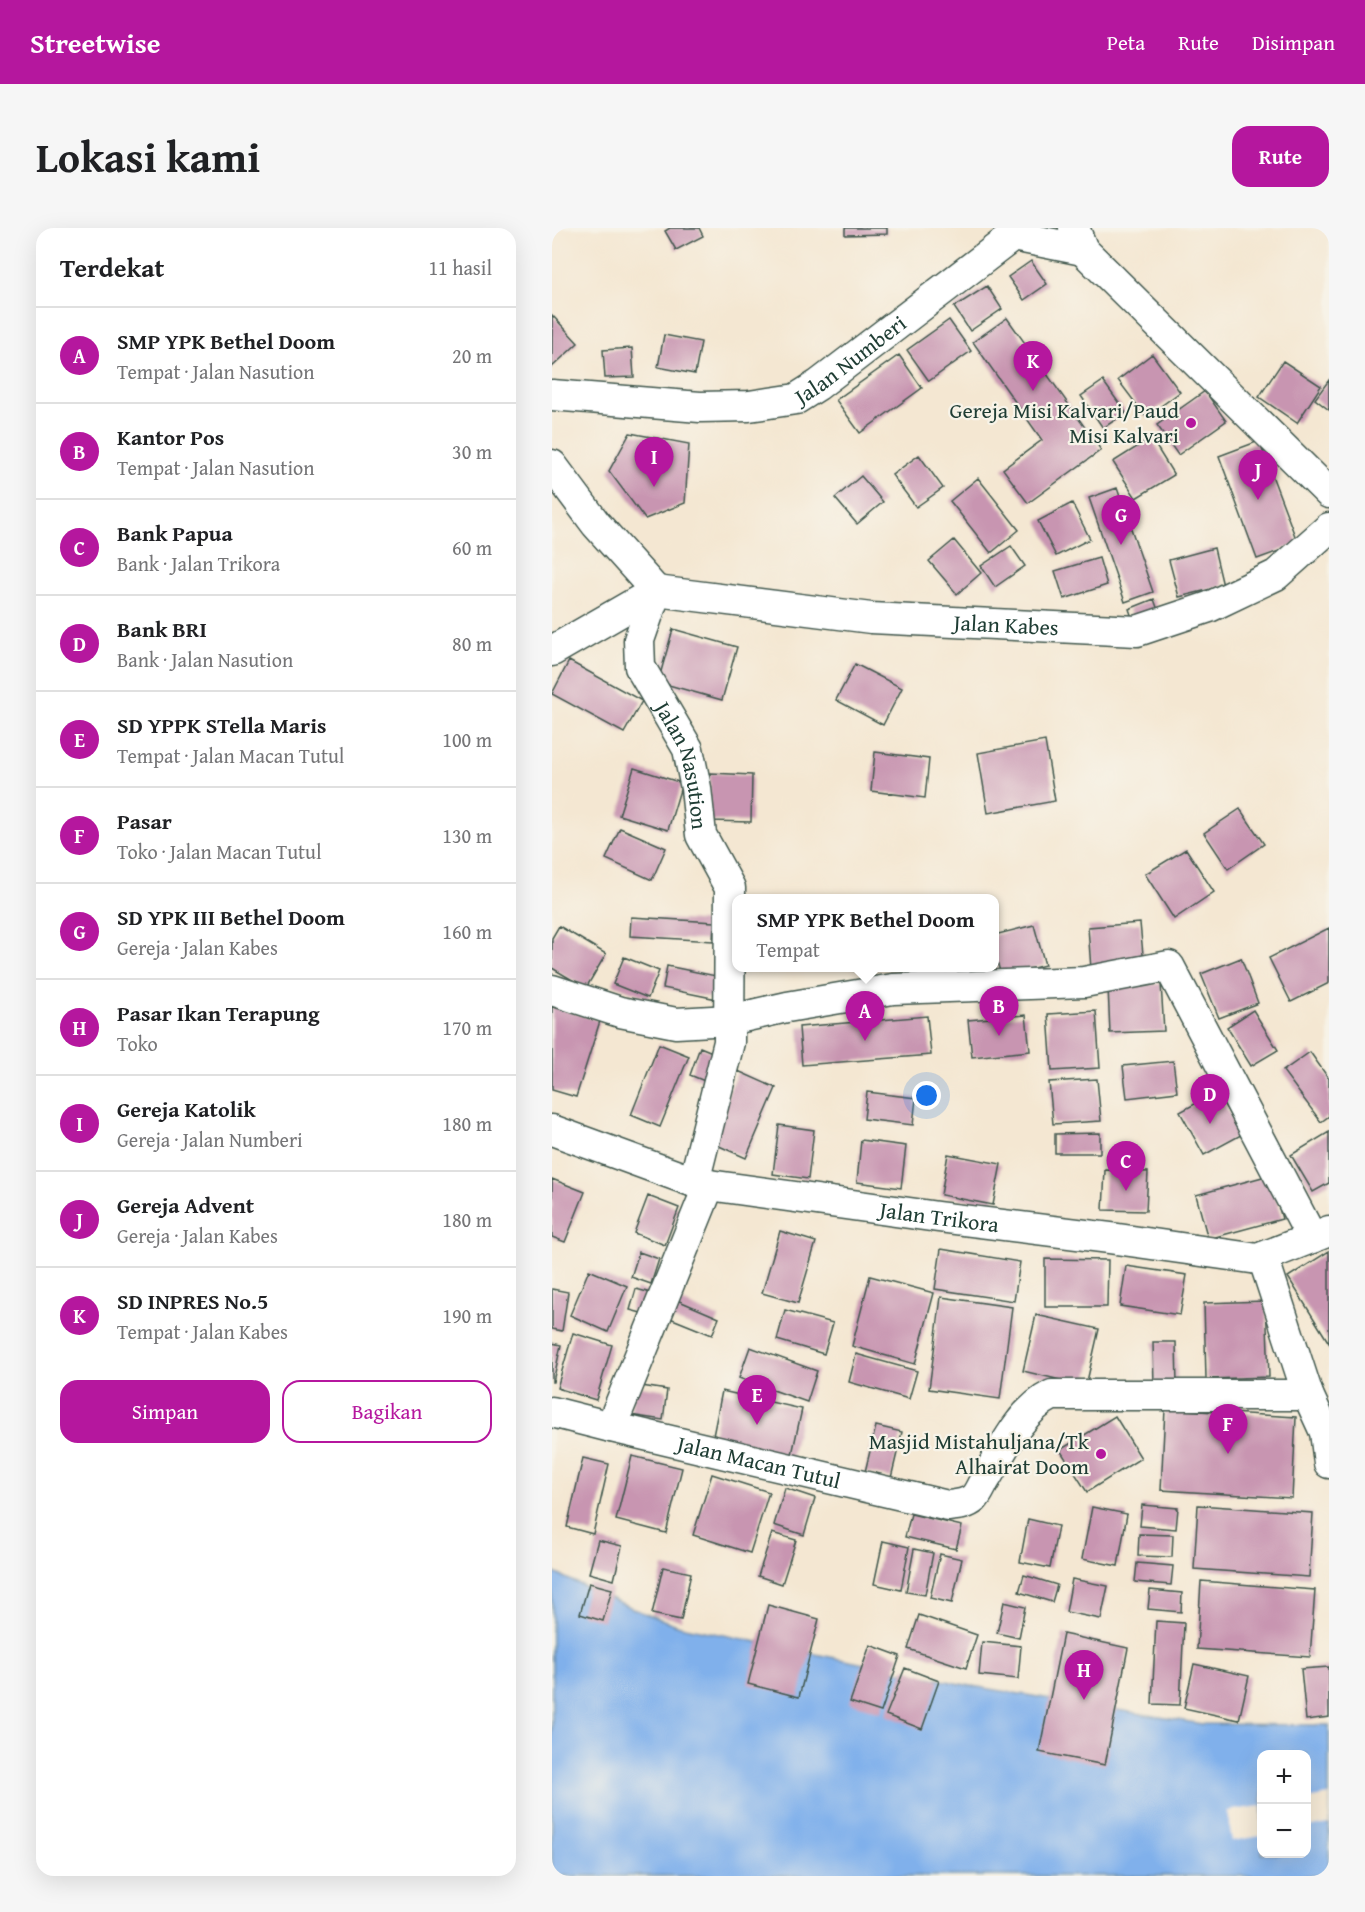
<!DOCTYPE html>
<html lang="id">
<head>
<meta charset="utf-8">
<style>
  body { margin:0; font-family:"Gentium Book Plus",serif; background:#f6f6f6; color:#202124 }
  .controls { position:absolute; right:18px; bottom:18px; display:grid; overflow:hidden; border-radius:12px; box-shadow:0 6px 24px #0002 }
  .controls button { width:54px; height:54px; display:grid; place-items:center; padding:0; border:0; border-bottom:2px solid #e0e0e0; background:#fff; color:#202124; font:30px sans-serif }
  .you { position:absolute; left:375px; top:868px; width:21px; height:21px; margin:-15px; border:4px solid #fff; border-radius:50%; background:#1a73e8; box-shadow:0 0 0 9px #1a73e833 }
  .badge { display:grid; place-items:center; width:39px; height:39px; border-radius:50%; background:#b5179e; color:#fff; font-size:20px; font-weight:700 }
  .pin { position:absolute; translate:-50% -50px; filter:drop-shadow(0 2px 3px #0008) }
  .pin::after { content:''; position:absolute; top:32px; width:21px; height:18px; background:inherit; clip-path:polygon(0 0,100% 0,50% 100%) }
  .popup { position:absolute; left:180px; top:666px; width:267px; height:78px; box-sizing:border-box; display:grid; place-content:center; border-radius:12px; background:#fff; filter:drop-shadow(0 2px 4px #0005); font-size:20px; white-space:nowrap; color:#757577 }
  .popup b { font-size:22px; color:#202124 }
  .popup::after { content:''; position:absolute; left:50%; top:100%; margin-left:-12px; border:12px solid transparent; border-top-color:#fff }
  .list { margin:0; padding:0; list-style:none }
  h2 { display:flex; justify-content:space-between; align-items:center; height:78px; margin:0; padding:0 24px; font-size:26px }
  h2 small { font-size:20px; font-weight:400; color:#757577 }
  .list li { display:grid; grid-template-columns:39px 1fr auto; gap:18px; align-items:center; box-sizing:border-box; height:96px; padding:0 24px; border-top:2px solid #e0e0e0 }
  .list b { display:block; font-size:22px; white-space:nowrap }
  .list p { margin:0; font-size:20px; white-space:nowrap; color:#757577 }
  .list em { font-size:20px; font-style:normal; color:#757577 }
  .actions { display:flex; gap:12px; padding:18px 24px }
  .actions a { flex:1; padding:14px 0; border:2px solid #b5179e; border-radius:18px; text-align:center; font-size:21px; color:#b5179e }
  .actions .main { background:#b5179e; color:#fff }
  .map { position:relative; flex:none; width:777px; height:1648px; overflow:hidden; border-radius:18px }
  header { display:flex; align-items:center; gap:36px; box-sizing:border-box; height:84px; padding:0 30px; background:#b5179e; color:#fff }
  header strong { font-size:28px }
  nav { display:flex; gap:33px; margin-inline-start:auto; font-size:21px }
  .intro { display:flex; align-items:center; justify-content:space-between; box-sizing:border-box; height:144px; padding:0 36px }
  h1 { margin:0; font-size:42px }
  .button { padding:15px 27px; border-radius:18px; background:#b5179e; color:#fff; font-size:21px; font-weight:700 }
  main { display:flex; gap:36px; padding:0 36px }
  aside { flex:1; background:#fff; border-radius:18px; box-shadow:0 6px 24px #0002 }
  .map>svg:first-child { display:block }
</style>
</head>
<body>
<header>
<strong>Streetwise</strong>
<nav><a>Peta</a><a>Rute</a><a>Disimpan</a></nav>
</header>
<div class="intro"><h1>Lokasi kami</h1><a class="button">Rute</a></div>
<main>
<aside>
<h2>Terdekat<small>11 hasil</small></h2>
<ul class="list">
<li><span class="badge">A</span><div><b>SMP YPK Bethel Doom</b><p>Tempat · Jalan Nasution</p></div><em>20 m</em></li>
<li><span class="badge">B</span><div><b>Kantor Pos</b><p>Tempat · Jalan Nasution</p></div><em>30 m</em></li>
<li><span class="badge">C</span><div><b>Bank Papua</b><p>Bank · Jalan Trikora</p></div><em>60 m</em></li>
<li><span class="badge">D</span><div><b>Bank BRI</b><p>Bank · Jalan Nasution</p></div><em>80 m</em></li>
<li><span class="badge">E</span><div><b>SD YPPK STella Maris</b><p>Tempat · Jalan Macan Tutul</p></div><em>100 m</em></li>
<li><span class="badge">F</span><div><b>Pasar</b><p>Toko · Jalan Macan Tutul</p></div><em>130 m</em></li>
<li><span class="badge">G</span><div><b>SD YPK III Bethel Doom</b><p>Gereja · Jalan Kabes</p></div><em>160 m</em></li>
<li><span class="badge">H</span><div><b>Pasar Ikan Terapung</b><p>Toko</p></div><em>170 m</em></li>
<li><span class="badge">I</span><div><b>Gereja Katolik</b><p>Gereja · Jalan Numberi</p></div><em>180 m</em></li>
<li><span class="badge">J</span><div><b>Gereja Advent</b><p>Gereja · Jalan Kabes</p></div><em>180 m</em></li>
<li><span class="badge">K</span><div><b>SD INPRES No.5</b><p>Tempat · Jalan Kabes</p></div><em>190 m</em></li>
</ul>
<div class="actions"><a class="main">Simpan</a><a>Bagikan</a></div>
</aside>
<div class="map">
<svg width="777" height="1648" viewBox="0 0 777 1648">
  <rect width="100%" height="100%" fill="#f7f3e8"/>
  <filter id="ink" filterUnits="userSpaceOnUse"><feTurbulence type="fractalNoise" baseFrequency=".0167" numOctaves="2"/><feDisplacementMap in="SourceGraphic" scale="12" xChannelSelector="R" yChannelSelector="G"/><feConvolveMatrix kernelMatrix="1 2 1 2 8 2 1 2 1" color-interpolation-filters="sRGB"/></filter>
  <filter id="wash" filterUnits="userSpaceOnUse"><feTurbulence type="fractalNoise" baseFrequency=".008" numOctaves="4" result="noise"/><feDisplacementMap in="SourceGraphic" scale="24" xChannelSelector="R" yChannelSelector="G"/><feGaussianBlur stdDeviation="1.35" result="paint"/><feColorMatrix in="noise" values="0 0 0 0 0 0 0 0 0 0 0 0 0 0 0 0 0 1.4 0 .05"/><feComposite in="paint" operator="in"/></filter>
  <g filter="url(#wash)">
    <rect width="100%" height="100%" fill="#f4e7d2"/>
    <!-- water -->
    <path fill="#80b0eb" stroke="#507690" stroke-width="1.5" fill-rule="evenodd" d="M0,1344L89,1384L128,1398L414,1457L650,1496L777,1497V1648H0ZM710,1526H754V1626H710Z"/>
    <!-- pier -->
    <path fill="#f4e7d2" d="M777,1567V1596L755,1600V1571Z
      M709,1578V1608L680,1613L675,1583Z"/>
    <g id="blocks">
      <!-- building -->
      <path fill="#c895b1" d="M118,0H147L151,8L124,22L113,3Z
        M293,0H335V6L293,7Z
        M479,33L495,56L472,72L456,49Z
        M435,58L450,81L418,103L402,79Z
        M0,87L26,115L0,139Z
        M455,90L549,222L476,275L451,241L490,212L421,114Z
        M397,92L419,123L377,153L355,122Z
        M112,107L149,114L143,146L106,139Z
        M80,120L82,149L53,150L51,122Z
        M600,126L628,164L594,189L566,152Z
        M347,127L370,160L308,205L284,172Z
        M731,133L769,158L745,195L707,169Z
        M777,152V182L763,171Z
        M551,153L574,185L551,200L529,168Z
        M653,163L674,193L626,227L605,197Z
        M78,205L137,216L133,275L93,291L57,243Z
        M599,210L622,247L584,270L561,234Z
        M707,213L746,316L705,331L667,228Z
        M367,227L391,260L364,279L340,247Z
        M309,248L331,274L305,296L283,270Z
        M426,250L467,302L439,325L398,273Z
        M565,260L601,364L573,374L537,270Z
        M520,275L538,311L504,328L486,293Z
        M402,312L429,345L405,366L377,333Z
        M459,318L473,338L443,359L429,338Z
        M662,320L671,358L627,369L617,332Z
        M547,330L555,357L512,371L503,343Z
        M602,371L608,388L583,398L577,381Z
        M121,401L185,419L170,472L106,454Z
        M17,433L90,473L72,505L0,466Z
        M303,436L350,460L331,497L284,472Z
        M493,513L503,573L436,585L426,525Z
        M323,524L377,531L373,570L319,563Z
        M82,540L130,555L116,602L67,587Z
        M158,545L200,547L199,594L157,593Z
        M688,581L712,616L676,641L652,605Z
        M68,600L114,620L100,652L54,631Z
        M634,621L662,664L622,691L593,646Z
        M79,689L162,694L161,713L78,708Z
        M588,695L592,737L539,741L536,699Z
        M482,697L493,737L449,748L442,721V707Z
        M7,698L54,726L34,760L0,740V710Z
        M777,700V755L739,774L717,730Z
        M72,729L107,743L96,770L61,756Z
        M689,730L706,775L667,790L649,746Z
        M115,738L169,749L165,771L111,760Z
        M609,756L612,803L558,805L556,758Z
        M0,778L48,793L24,869L0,862Z
        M701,782L726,822L699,838L675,799Z
        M544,783L548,840L500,843L496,786Z
        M474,787L478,823L420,829L416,792Z
        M375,788L379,827L250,837L247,799Z
        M107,816L137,828L108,899L79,887Z
        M148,819L165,826L155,854L138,847Z
        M758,824L777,851V888L769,894L731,843Z
        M621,833L625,864L575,870L571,838Z
        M186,843L224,860L194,930L156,913Z
        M545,851L549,893L501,896L497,854Z
        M315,864L364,870L361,897L312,891Z
        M665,864L689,907L652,927L628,884Z
        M227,897L262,902L256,951L221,946Z
        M777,904V955L761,964L739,927Z
        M548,905V925H503V906Z
        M309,912L354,918L349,960L305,954Z
        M396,926L449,936L441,977L389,967Z
        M553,942L596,944L594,983L551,982Z
        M718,947L730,991L656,1011L644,967Z
        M0,951L33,964L13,1014L0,1009Z
        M96,968L127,980L113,1017L82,1005Z
        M228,1003L264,1014L246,1075L210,1065Z
        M389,1021L468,1034L462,1073L383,1061Z
        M777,1023V1115L736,1049Z
        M87,1024L107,1031L99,1056L79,1049Z
        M493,1031L556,1032L555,1079H493Z
        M574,1038L635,1047L628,1087L568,1078Z
        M37,1042L75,1058L56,1104L18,1087Z
        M318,1048L382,1065L363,1136L300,1118Z
        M0,1061L16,1064L10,1103L0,1101Z
        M84,1061L99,1065L93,1086L78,1082Z
        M389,1069L460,1079L448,1171L377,1161Z
        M125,1072L167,1090L160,1107L118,1090Z
        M714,1073L717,1149L654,1151L652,1075Z
        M233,1082L281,1095L272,1126L225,1112Z
        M484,1087L547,1101L534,1158L471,1143Z
        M21,1105L60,1117L44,1172L5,1160Z
        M601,1114H624L625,1158H602Z
        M0,1115L9,1117L1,1154H0Z
        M198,1119L265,1143L255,1174L187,1150Z
        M304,1126L365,1143L357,1171L297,1154Z
        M83,1157L115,1162L111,1192L78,1187Z
        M170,1163L250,1181L239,1231L160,1213Z
        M613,1181L744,1189L740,1270L609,1262Z
        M563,1188L589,1230L535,1264L508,1222Z
        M324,1198L350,1204L339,1250L313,1244Z
        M80,1228L130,1240L114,1305L64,1292Z
        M31,1230L57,1236L41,1306L15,1299Z
        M160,1246L217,1264L198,1325L141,1307Z
        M233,1260L263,1270L252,1307L222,1297Z
        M590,1277L626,1280L624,1301L588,1298Z
        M646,1277L761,1285L757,1349L642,1341Z
        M540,1279L575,1286L566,1338L530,1331Z
        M359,1286L410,1298L404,1321L353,1309Z
        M476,1291L506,1298L498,1340L468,1334Z
        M220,1305L244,1312L230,1356L206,1348Z
        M587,1306L621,1307L620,1329L586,1328Z
        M46,1312L70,1318L62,1352L37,1345Z
        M331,1313L357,1319L349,1362L322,1356Z
        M362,1321L381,1325L373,1367L354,1364Z
        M388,1326L410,1331L400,1375L378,1370Z
        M585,1335L621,1338L619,1357L583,1354Z
        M111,1339L139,1345L129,1392L100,1386Z
        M472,1347L505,1357L500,1374L467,1364Z
        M520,1351L556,1358L549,1391L514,1384Z
        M649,1353L763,1362L758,1429L645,1421Z
        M37,1355L60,1361L51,1393L28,1386Z
        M598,1362L630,1365L629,1384L596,1381Z
        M452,1374L473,1379L467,1410L445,1405Z
        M216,1377L267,1391L247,1469L196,1456Z
        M367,1387L425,1407L414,1440L356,1421Z
        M604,1393L632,1395L628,1477L600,1476Z
        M511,1406L576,1420L553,1537L487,1524Z
        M430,1414L469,1418L466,1451L427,1447Z
        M318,1417L348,1428L329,1484L298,1474Z
        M642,1436L697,1448L687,1492L632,1480Z
        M777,1439V1489L754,1492L749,1441Z
        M353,1440L387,1453L370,1501L334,1487Z"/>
    </g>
  </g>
  <g filter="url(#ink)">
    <use href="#blocks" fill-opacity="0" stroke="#3f564c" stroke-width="1.5"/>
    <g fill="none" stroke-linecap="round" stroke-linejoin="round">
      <defs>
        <g id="minor">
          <path d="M522,0L531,22L777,265"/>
          <path d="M461,8L531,22"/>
          <path id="s1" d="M0,167L148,179L197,178L244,171L266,157L461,8L468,0"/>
          <path d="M0,237L44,296L104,363"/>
          <path id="s2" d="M104,363L319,390L585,403L657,379L724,347L777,300"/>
          <path id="s3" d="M104,363L87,412L88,439L136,521L144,560L149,607L178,660L177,814L142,954"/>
          <path d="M0,423L104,363"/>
          <path d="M0,762L68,784L124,795L178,792L235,779L341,761L532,754L617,738L760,1010"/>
          <path id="s4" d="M0,902L142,954L157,957L386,989L558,1010L706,1031L777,1003"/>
          <path d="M711,1029L756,1167L773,1204L777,1235"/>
          <path id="s5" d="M0,1184L59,1199L396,1278C405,1277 414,1277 422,1270C427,1265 430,1256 434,1250C451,1221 469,1182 500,1167H756"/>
          <path d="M59,1199L157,957"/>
        </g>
      </defs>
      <!-- minor casing -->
      <use href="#minor" stroke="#3f564c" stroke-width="33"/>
      <!-- minor -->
      <use href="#minor" stroke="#fff" stroke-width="30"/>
    </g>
  </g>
  <!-- markers -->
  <g fill="#b5179e" stroke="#f7f3e8" stroke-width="2">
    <circle cx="639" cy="195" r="6"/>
    <circle cx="549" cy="1226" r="6"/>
  </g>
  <g text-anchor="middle" stroke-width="4.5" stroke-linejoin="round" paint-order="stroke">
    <!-- street labels -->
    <g font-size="22" fill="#1f3d34" stroke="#f7f3e8">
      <text dy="8" stroke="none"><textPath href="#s1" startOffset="312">Jalan Numberi</textPath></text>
      <text dy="8" stroke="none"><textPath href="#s2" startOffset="352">Jalan Kabes</textPath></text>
      <text dy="8" stroke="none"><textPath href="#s3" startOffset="188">Jalan Nasution</textPath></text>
      <text dy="8" stroke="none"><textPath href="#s4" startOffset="399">Jalan Trikora</textPath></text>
      <text dy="8" stroke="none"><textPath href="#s5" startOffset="213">Jalan Macan Tutul</textPath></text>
    </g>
    <!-- poi labels -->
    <g font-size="22" fill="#1f3d34" stroke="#f7f3e8" text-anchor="end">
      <text x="627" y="190">Gereja Misi Kalvari/Paud<tspan x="627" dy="25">Misi Kalvari</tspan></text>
      <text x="537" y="1221">Masjid Mistahuljana/Tk<tspan x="537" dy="25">Alhairat Doom</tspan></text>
    </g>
  </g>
</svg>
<div class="controls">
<button>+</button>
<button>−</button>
</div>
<div class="you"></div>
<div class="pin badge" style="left:313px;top:813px">A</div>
<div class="popup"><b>SMP YPK Bethel Doom</b>Tempat</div>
<div class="pin badge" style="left:447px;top:808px">B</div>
<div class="pin badge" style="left:574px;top:963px">C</div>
<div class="pin badge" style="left:658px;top:896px">D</div>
<div class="pin badge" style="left:205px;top:1197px">E</div>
<div class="pin badge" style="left:676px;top:1226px">F</div>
<div class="pin badge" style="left:569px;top:317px">G</div>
<div class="pin badge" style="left:532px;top:1472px">H</div>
<div class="pin badge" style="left:102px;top:259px">I</div>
<div class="pin badge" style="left:706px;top:272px">J</div>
<div class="pin badge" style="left:481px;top:163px">K</div>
</div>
</main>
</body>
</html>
